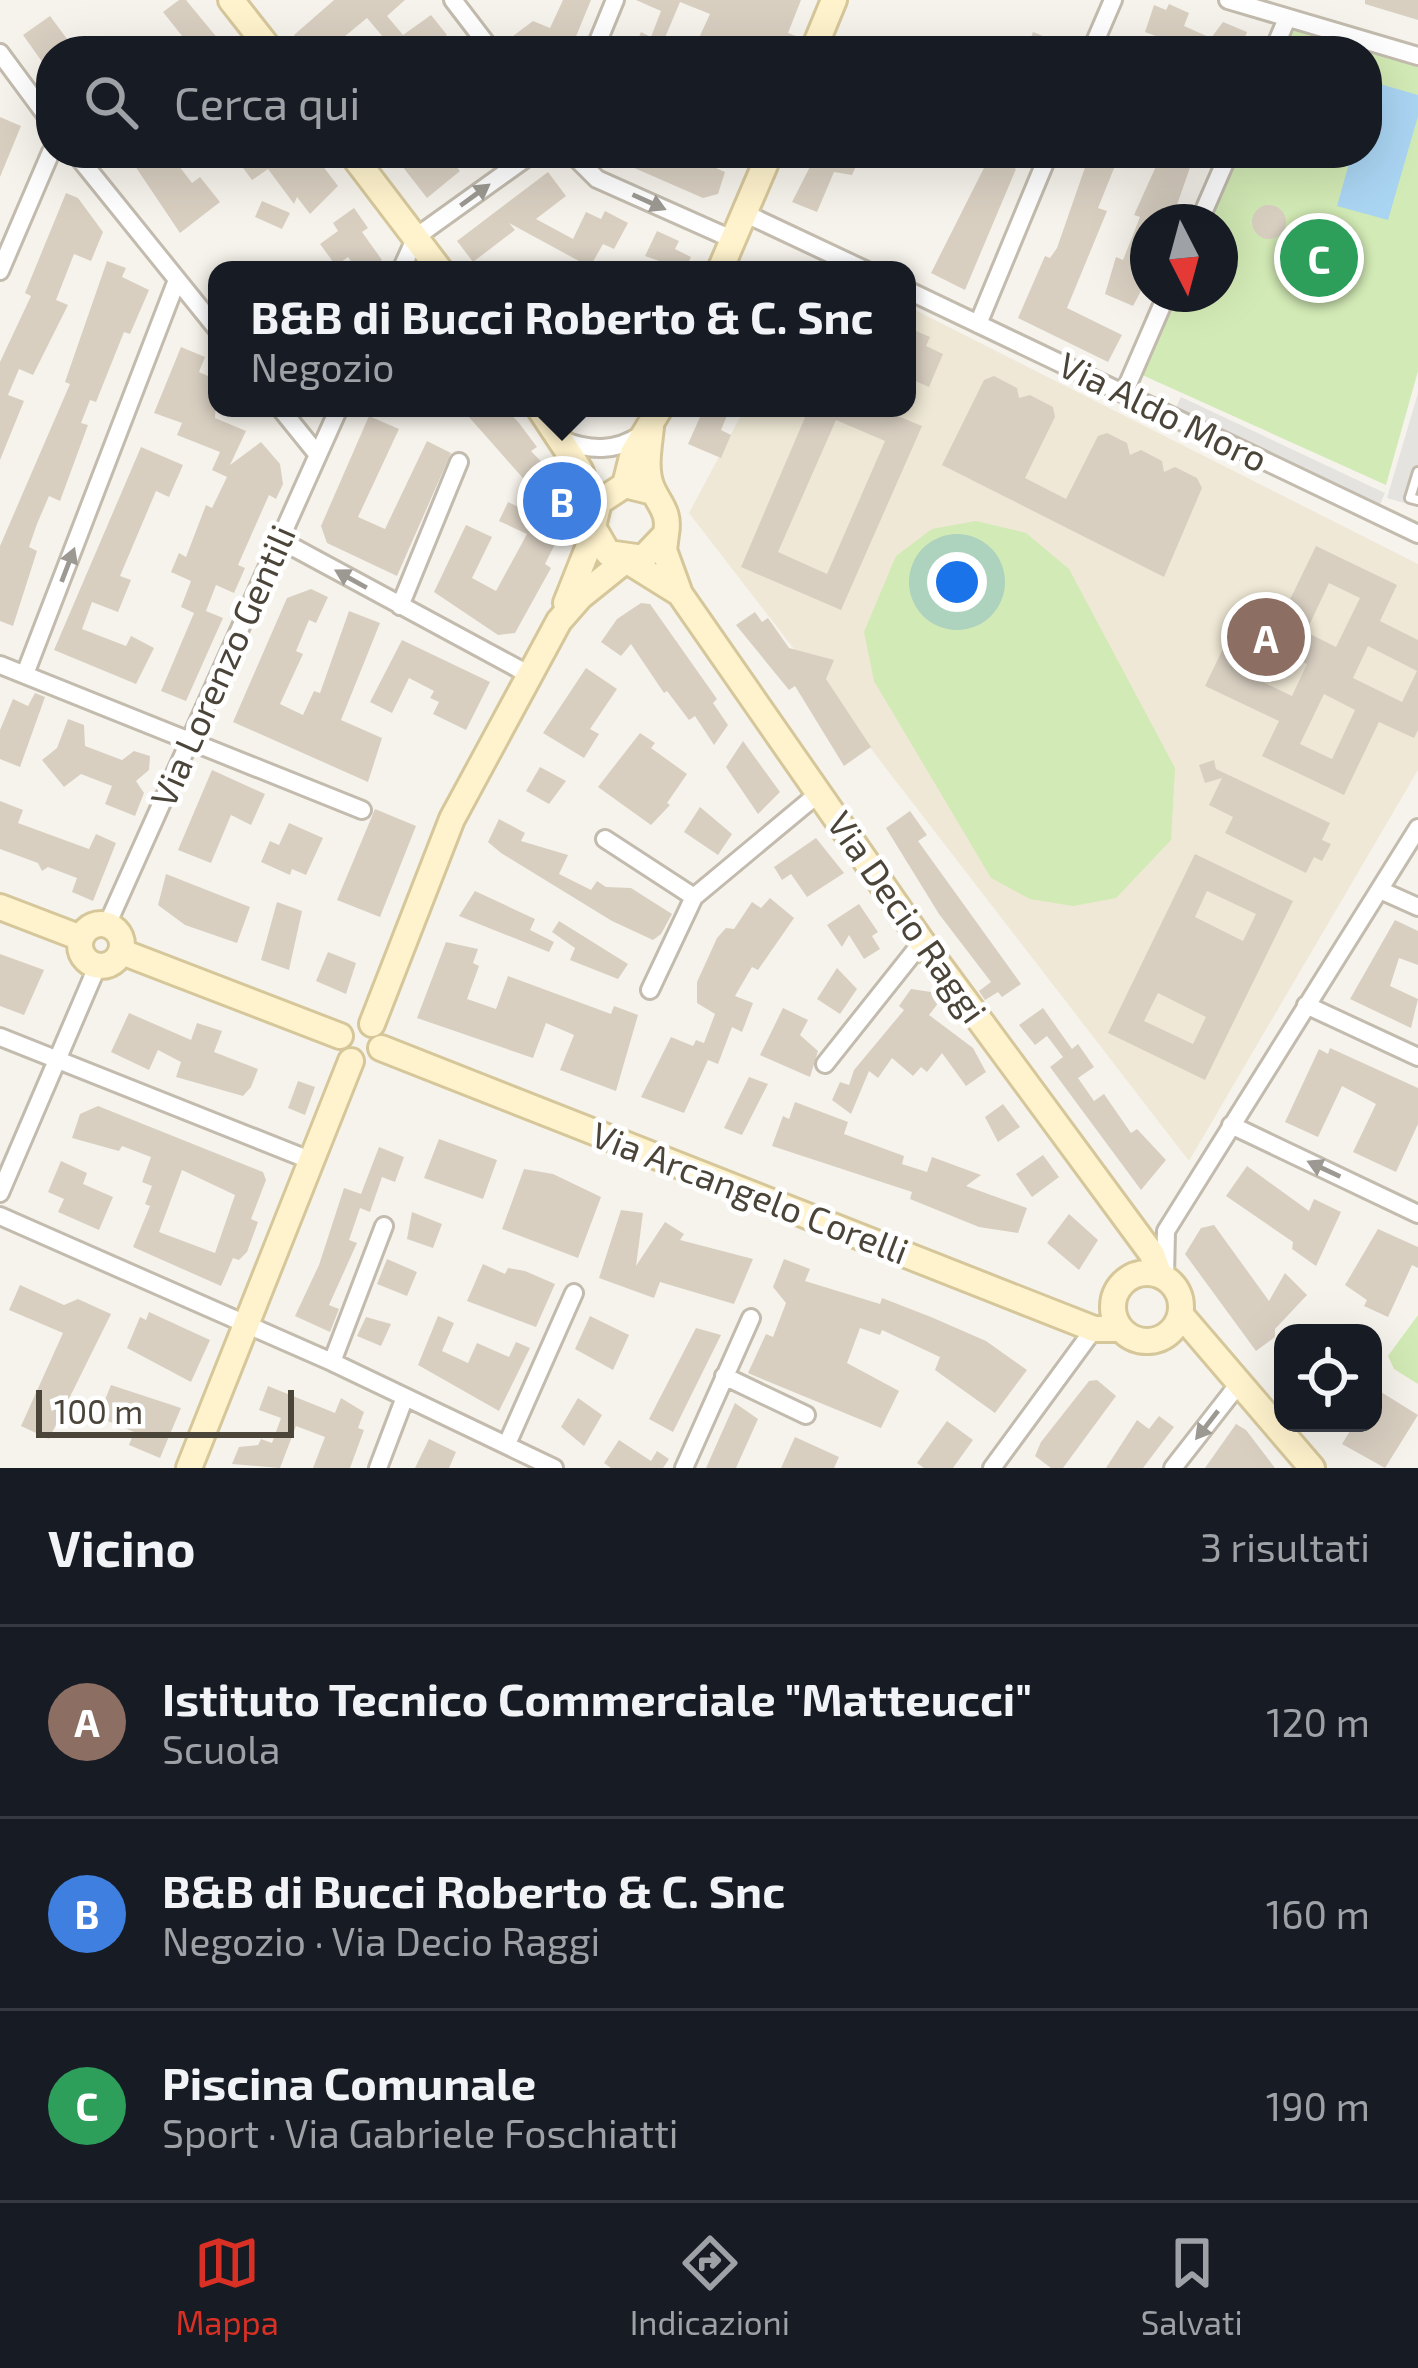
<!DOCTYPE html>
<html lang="it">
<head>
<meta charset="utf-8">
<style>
  body { margin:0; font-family:"Exo 2",sans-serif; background:#20242c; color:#f1f3f6 }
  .controls { position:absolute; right:36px; bottom:36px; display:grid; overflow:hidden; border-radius:24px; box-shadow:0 12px 48px #0002 }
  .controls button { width:108px; height:108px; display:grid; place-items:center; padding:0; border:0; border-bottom:3px solid #363941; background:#171b24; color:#f1f3f6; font:60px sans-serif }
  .compass { position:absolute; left:1130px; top:204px; width:108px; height:108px; border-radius:50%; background:#171b24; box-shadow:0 12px 48px #0002; rotate:174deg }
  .scale { position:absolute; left:36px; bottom:30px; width:258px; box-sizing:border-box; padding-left:12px; border:6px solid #4b4439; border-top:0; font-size:33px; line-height:42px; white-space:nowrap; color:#4b4439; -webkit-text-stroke:9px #fff; paint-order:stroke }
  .you { position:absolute; left:957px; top:582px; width:42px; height:42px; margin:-30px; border:9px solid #fff; border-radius:50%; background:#1a73e8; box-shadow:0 0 0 18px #1a73e833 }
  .badge { display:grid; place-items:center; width:78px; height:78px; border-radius:50%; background:#d93025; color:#fff; font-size:39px; font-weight:700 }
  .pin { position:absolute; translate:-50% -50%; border:6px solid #fff; box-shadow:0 3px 12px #0006 }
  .popup { position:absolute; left:208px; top:261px; width:708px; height:156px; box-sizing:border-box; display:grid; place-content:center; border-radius:24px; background:#171b24; filter:drop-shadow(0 3px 9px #0005); font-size:39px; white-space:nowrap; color:#9ea1a6 }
  .popup b { font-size:45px; color:#f1f3f6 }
  .popup::after { content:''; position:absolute; left:50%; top:100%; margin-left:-24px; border:24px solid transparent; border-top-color:#171b24 }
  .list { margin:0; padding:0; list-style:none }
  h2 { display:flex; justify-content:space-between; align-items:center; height:156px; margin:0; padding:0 48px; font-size:51px }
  h2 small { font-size:39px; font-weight:400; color:#9ea1a6 }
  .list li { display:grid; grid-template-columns:78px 1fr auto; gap:36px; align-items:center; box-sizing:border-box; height:192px; padding:0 48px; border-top:3px solid #363941 }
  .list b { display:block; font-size:45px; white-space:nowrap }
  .list p { margin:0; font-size:39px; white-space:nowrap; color:#9ea1a6 }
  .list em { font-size:39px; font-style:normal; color:#9ea1a6 }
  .icon { flex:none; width:66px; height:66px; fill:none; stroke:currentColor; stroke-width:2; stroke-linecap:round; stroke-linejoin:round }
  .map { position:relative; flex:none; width:1418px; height:1468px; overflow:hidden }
  .search { position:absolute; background:#171b24; box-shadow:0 12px 48px #0002; left:36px; right:36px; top:36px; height:132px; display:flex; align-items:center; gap:30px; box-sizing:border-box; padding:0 42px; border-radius:48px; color:#9ea1a6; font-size:45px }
  .sheet { height:732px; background:#171b24 }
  nav { display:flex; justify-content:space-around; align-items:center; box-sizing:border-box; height:168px; border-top:3px solid #363941; background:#171b24; font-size:33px; color:#9ea1a6 }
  nav a { display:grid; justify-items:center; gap:6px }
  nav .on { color:#d93025 }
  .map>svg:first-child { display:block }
</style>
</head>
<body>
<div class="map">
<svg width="1418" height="1468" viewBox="0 0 1418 1468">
  <rect width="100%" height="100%" fill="#f6f3ec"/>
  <!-- education -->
  <path fill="#efe8d6" d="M907,306L1418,564V770L1189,1161L689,513L745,408H907Z"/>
  <!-- green -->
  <path fill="#d2eab5" d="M1290,28L1418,66V371L1386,485L1140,374L1174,294H1220V222H1206L1236,153H1367V51H1280Z
    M976,521L1026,533L1069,569L1175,768L1171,840L1116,898L1073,906L1030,899L991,878L874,681L864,632L896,556L932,529Z
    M1418,1315V1384L1394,1369L1388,1356Z"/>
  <!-- parking -->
  <path fill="#e5e3e0" d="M1418,393V507L1387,498Z
    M1181,397L1385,493L1379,507L1174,411Z"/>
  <!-- water -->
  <path fill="#a9d4f2" d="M1373,82L1418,95V116L1388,220L1337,206L1352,153H1367Z"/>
  <!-- building -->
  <path fill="#d8cfc1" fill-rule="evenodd" d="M179,0H186L228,51H194L163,12Z
    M334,0H405L387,16L403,35L431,15L447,35L428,51L419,45L395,51L367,18L327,51H306L294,35Z
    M563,0H591L570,51H524L513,36L533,21L550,28Z
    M636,0H801L788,33L796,36L790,51H725L698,40L710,14L680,2L664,40L691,51H633L641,32L651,37L661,11Z
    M1365,0H1418V20L1365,4Z
    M1169,4L1189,13L1184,26L1211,38L1223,22L1247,32L1240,51H1196L1145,32L1154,5L1166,10Z
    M50,16L76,51H51L43,63L23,35Z
    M1033,32L1078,50V51H1026Z
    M0,117L21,126L0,177Z
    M139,153H169L192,183L200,177L220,202L180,233L131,160Z
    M248,153H313L338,186L310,214L297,197L294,204L268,169L252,180L238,161Z
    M392,153H446L460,171L427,198Z
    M600,153H682L725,172L718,194L703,198Z
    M817,153H862L852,175L834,172L817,212L792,202Z
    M1090,153L1117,161L1098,208L1107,211L1067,308L1122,335L1108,362L1018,318L1045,256L1050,258L1057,248Z
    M1162,153H1195L1171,222H1148V278L1133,306L1105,294L1116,257L1123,260L1140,217L1134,215Z
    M990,156L1016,169L965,290L931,273Z
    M548,172L566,196L536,219L573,239L586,212L601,219L605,211L628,223L614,249L603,244L590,267L509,223L515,230L473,262L457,241Z
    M66,193L78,198L103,232L91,261L74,254L56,300L68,305L33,375L19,369L8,395L24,401L0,460V362L31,296L25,293Z
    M262,201L290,213L282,229L255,217Z
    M1252 222a17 17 0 1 1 34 0a17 17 0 1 1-34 0Z
    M354,208L368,228L362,232L382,260L368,270H357L348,257L336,266L320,244L338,231L333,223Z
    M657,231L679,241L675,249L691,257L685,270L645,256Z
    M107,261L126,268L122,277L149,290L130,334L124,332L96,402L90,400L81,423L88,425L60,501L49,496L37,524L29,547L37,551L13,626L0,621V546L70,384L65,382Z
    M907,327L930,337L926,346L943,354L929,387L913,380L916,372L907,368Z
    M181,347L205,357L199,372L217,380L215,418L246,431L230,465L261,442L280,464L283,484L276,499L269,495L238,565L245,568L234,593L216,585L206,611L223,618L186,701L161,691L194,613L181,607L191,581L171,572L179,553L186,557L206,505L212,508L227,477L212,470L220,452L177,435L182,423L154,413Z
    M994,376L1017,388L1019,398L1030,395L1053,407L1055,417L1025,478L1066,499L1098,436L1107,433L1127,443L1130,455L1141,450L1162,461L1164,472L1175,467L1197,478L1202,488L1164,577L942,465L984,380Z
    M461,408H505L519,423L537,447L531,451L557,478L568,529Z
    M704,408H730L721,430L731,435L721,458L688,444Z
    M809,408H878L922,426L841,610L741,567ZM836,420L885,441L827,574L778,552Z
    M369,416L399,429L358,517L385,529L427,441L451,453L397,576L327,543L321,526Z
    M141,447L183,465L169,497L156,491L120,576L131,580L118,612L92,602L82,629L126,646L131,636L154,648L136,684L54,650Z
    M508,502L563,528L545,564L551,568L515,633L498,635L434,592L466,525L492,537L472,578L496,591L527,534L499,521Z
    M1316,546L1397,585L1380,621L1418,640V730L1414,738L1379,722L1344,795L1262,756L1279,721L1205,686L1245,603L1280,620ZM1329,583L1360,598L1336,647L1306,632ZM1257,640L1307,664L1292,696L1242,672ZM1368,646L1417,671L1402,702L1353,678ZM1324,694L1355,710L1332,759L1300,744Z
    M311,589L328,597L316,623L309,620L296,651L303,654L280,704L303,715L314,691L320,693L349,611L380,623L341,720L382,738L368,782L233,722L287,598Z
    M641,603L650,604L717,699L713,703L728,725L714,745L695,716L689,720L667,691L664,693L631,644L621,656L601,642L617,619Z
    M755,612L762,622L768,618L789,648L834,660L826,679L871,747L844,766L795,686L789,690L736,625Z
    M402,640L490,682L466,730L433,714L439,702L430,698L434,691L409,678L392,713L370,702Z
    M586,668L617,689L590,729L599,734L584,758L543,733Z
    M35,693L45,697L20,767L0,759V730L13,699L28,706Z
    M68,719L84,725L85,746L122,760L134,751L150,756L149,770L136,781L144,793L135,816L105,804L112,786L81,774L64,787L42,760L57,748Z
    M640,733L655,743L651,748L687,774L667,803L670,805L651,825L598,787Z
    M743,741L780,792L758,814L726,767Z
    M1214,760L1216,769L1330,823L1322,840L1331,844L1322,861L1314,857L1306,873L1225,833L1233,817L1209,805L1222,778L1205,783L1199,765Z
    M540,767L566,781L549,804L526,791Z
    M212,770L265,794L251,825L231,815L211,863L178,850Z
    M0,801L23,810L18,823L89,849L96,834L116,843L93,901L72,892L77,878L48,867L42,871L38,863L0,849Z
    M700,807L732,834L718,855L684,832Z
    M375,809L416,826L380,917L337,900Z
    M910,811L927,835L918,841L1021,984L1002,997L998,992L985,1000L979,991L991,982L939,914L886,828Z
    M499,819L525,833L521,841L568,855L559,874L591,890L597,881L606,887L631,888L672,914L661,934L653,940L612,921L501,853L488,842Z
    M289,823L323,838L306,875L292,869L290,875L261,862L270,841L279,845Z
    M816,838L844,873L807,897L791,874L782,880L774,867Z
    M1195,854L1293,901L1205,1080L1108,1033ZM1207,891L1256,914L1243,941L1195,917ZM1158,993L1206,1017L1193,1044L1144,1021Z
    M166,874L250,907L237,943L185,925L158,905Z
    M475,891L535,919L530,930L554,942L549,952L459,916Z
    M770,898L794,918L758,970L752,967L735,996L753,1003L742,1032L732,1027L718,1064L708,1060L684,1113L641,1097L671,1037L693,1046L696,1040L704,1043L715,1014L697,1003V982L717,938L726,928L734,929L752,902L761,908Z
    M277,902L302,911L289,970L261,960Z
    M859,904L878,932L872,936L880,949L864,959L849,935L842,947L827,925Z
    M1395,920L1418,931V965L1399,958L1390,986L1418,999L1411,1028L1350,999Z
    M559,921L628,964L618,979L570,960L575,948L552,932Z
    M446,942L478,949L473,963L479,966L467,999L496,1009L508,976L611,1014L614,1006L638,1015L616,1091L560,1070L574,1035L546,1023L533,1058L417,1018Z
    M328,952L356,963L346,994L316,981Z
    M0,954L44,970L24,1015L0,1006Z
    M837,968L857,989L840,1014L817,999Z
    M911,989L931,992L939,1002L929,1015L973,1048L986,1072L966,1086L942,1053L927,1072L921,1067L913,1076L892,1058L878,1078L869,1071L851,1114L832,1100L840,1082L849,1085L854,1070L904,1010L899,1006Z
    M783,1008L808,1020L800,1035L818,1051L810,1077L760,1055Z
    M1043,1008L1072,1049L1078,1044L1094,1067L1078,1078L1094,1101L1104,1094L1131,1133L1137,1129L1166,1160L1141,1190L1050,1067L1063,1057L1047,1036L1035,1045L1019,1025Z
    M129,1013L191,1040L197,1023L222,1031L214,1052L258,1069L251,1087L243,1096L176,1077L181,1062L158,1050L149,1070L111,1052Z
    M1330,1048L1418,1088V1124L1396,1172L1353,1152L1376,1104L1342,1086L1318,1137L1285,1122L1319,1049L1328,1054Z
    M749,1077L768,1084L742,1135L724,1128Z
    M298,1081L315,1087L305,1115L288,1108Z
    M795,1102L848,1122L844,1134L904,1156L902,1164L927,1172L932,1157L981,1175L966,1186L1027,1208L1018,1233L979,1227L910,1199L912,1192L772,1146L783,1116L789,1119Z
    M1003,1104L1020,1127L998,1142L985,1117Z
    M98,1106L263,1172L266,1180L251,1219L258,1222L247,1252L239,1260L233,1258L221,1286L133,1247L150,1206L145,1204L152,1186L142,1182L151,1157L122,1146L119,1151L72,1138L80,1114ZM182,1170L235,1195L215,1253L159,1232Z
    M439,1139L497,1160L483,1199L424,1178Z
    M379,1147L404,1157L395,1182L382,1177L370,1212L360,1208L349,1240L357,1243L329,1305L339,1309L330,1332L295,1316L319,1265L344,1188L361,1194Z
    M1043,1155L1059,1177L1032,1197L1016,1174Z
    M61,1161L87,1173L83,1184L113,1197L99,1230L58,1212L64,1199L48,1192Z
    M1247,1166L1309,1211L1314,1199L1341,1212L1316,1266L1292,1249L1293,1242L1226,1196Z
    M524,1169L553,1174L601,1197L578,1258L502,1229Z
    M621,1210L643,1213L636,1266L665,1222L684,1234L680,1240L753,1259L734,1304L660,1282L654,1298L599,1278Z
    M412,1212L442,1224L433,1248L407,1239Z
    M1069,1214L1098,1240L1079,1270L1047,1243Z
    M1214,1225L1269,1301L1285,1273L1307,1295L1275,1329V1337L1256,1351L1185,1254L1201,1228Z
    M1378,1229L1418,1247V1268L1412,1265L1388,1317L1364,1306L1367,1300L1345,1285Z
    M387,1259L417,1272L407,1296L377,1284Z
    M784,1259L810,1269L805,1281L880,1304L882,1298L931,1317L986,1341L1027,1370L995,1413L935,1370L940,1357L882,1330L880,1335L860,1328L847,1363L899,1391L881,1428L762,1379L748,1373L766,1334L773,1337L786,1303L773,1287Z
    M483,1264L505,1274L508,1268L525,1271L555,1284L536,1327L467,1301Z
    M20,1285L64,1305L78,1299L111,1314L49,1439L21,1426L63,1333L9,1310Z
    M149,1312L210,1340L191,1382L127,1348L140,1317L146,1320Z
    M438,1316L454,1323L442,1351L468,1363L477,1343L509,1357L516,1342L530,1348L499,1411L418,1365Z
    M590,1316L629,1335L613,1370L575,1349Z
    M366,1317L391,1324L381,1346L357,1336Z
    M696,1328L721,1335L673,1432L649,1419Z
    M1097,1380L1116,1396L1063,1468H1051L1035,1456L1041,1442L1089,1381Z
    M111,1385L181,1408L160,1458L129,1445L134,1432L98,1417Z
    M268,1386L335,1413L341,1398L364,1412L358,1428L364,1430L350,1468H313L325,1437L296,1426L280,1468L232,1464L239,1447L258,1445L261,1439L272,1443L281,1418L259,1410Z
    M1373,1387L1418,1415L1385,1468L1342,1444L1355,1423H1373Z
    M578,1398L602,1415L584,1446L561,1427Z
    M735,1403L758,1419L736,1468H706Z
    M1159,1416L1174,1427L1143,1468H1106L1137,1420L1149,1429Z
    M947,1421L973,1440L953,1468H924L917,1463Z
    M1236,1424L1246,1430L1275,1468H1205Z
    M795,1437L839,1457L834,1468H781Z
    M429,1439L456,1452L449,1468H415Z
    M619,1440L651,1461L657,1451L669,1459L663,1468H611L604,1463Z"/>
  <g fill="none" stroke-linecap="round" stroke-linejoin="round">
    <defs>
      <path id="lane" d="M1418,472L1410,498L1418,500"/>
      <path id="street" d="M453,0L492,51
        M1228,0L1418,56
        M594,51L615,0
        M1091,51L1113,0
        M1273,51L1286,21
        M0,53L51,122
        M75,153L217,329
        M571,153L597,179L734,240
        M744,213L865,270
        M1199,222L1229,153
        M401,270L416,237L533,153
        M0,271L51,152
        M907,290L1418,534
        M978,324L1049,153
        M1124,393L1167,294
        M280,408L318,455
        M562,440C590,451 615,452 641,435
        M280,540L528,674
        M400,606L459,462
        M0,665L362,810
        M25,674L177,280
        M605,839L694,897
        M1380,890L1418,907
        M107,925L339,408
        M650,990L694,897L819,793
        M1306,1005L1418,1057
        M0,1037L312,1161
        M825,1064L922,942
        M1231,1125L1418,1214
        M0,1193L97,967
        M0,1216L332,1362L554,1468
        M1165,1277L1166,1231L1418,828
        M332,1362L384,1226
        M724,1376L806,1415
        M507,1444L574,1293
        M378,1468L405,1397
        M684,1468L751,1318
        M992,1468L1094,1329
        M1173,1468L1241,1381"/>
      <path id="secondary" d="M231,0L271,51
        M813,51L834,0
        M351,153L440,270
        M720,270L770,153
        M539,408L580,470L595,510
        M651,427C649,447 644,469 652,488C660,506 670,512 666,534L643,558L608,553L593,527L599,502L625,485L653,492
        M625,485L633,453L660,408
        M666,534L664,550L680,594L922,942L1152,1254L1159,1274
        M566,603L594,533
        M0,907L81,938
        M80 945a21 21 0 1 1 42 0a21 21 0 1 1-42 0Z
        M122,952L340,1036
        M372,1024L452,819L559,621L580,597L626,560L679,593
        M381,1048L1094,1329H1120
        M1113 1307a34 34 0 1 1 68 0a34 34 0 1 1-68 0Z
        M1181,1315L1312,1468
        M189,1468L351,1061"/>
    </defs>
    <!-- lane casing -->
    <use href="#lane" stroke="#c2bbae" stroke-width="14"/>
    <!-- street casing -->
    <use href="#street" stroke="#c2bbae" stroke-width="22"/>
    <!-- secondary casing -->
    <use href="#secondary" stroke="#d6c79b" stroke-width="30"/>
    <!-- lane -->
    <use href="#lane" stroke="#fff" stroke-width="8"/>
    <!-- street -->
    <use href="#street" stroke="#fff" stroke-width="16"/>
    <!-- secondary -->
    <use href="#secondary" stroke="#fff3cd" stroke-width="24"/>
  </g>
  <!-- one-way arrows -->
  <defs><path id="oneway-solid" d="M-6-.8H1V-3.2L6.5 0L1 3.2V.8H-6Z" transform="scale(3)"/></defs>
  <g fill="#9c9892">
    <use href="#oneway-solid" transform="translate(475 195) rotate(-36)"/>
    <use href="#oneway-solid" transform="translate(649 202) rotate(24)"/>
    <use href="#oneway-solid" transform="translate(68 565) rotate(-69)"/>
    <use href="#oneway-solid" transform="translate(351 579) rotate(-151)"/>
    <use href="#oneway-solid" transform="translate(1324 1169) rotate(-155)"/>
    <use href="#oneway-solid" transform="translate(1207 1425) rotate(128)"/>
  </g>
  <g text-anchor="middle" stroke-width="10" stroke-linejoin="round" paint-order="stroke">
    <!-- street labels -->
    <g font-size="36" fill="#4b4439" stroke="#fff">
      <text transform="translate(1163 412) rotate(26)" y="13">Via Aldo Moro</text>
      <text transform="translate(223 666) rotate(-66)" y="13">Via Lorenzo Gentili</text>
      <text transform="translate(907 917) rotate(55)" y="13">Via Decio Raggi</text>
      <text transform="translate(750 1193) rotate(21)" y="13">Via Arcangelo Corelli</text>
    </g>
  </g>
</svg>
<div class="controls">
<button><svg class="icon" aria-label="locate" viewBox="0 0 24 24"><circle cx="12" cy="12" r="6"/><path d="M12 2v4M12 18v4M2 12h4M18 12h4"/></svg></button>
</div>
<svg class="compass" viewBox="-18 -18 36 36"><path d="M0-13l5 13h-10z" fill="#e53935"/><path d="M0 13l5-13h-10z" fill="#9ea1a6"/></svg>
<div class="scale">100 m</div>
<div class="you"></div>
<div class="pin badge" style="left:1266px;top:637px;background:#8d6e63">A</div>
<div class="pin badge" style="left:562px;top:501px;background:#3f7fe0">B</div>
<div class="popup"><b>B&amp;B di Bucci Roberto &amp; C. Snc</b>Negozio</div>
<div class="pin badge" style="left:1319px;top:258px;background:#2e9e5b">C</div>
<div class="search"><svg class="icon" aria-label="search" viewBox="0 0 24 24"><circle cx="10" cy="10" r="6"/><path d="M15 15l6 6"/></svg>Cerca qui</div>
</div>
<section class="sheet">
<h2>Vicino<small>3 risultati</small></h2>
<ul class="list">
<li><span class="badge" style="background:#8d6e63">A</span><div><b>Istituto Tecnico Commerciale &quot;Matteucci&quot;</b><p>Scuola</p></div><em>120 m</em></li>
<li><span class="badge" style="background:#3f7fe0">B</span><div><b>B&amp;B di Bucci Roberto &amp; C. Snc</b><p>Negozio · Via Decio Raggi</p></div><em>160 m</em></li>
<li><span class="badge" style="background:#2e9e5b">C</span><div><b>Piscina Comunale</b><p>Sport · Via Gabriele Foschiatti</p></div><em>190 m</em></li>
</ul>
</section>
<nav>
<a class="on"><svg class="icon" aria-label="map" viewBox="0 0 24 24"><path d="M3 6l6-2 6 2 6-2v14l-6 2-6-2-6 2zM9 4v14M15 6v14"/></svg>Mappa</a>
<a><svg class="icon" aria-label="directions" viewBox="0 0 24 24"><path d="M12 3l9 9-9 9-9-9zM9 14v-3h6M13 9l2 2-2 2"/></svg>Indicazioni</a>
<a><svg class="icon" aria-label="saved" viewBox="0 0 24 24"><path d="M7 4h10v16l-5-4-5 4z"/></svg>Salvati</a>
</nav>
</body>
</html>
